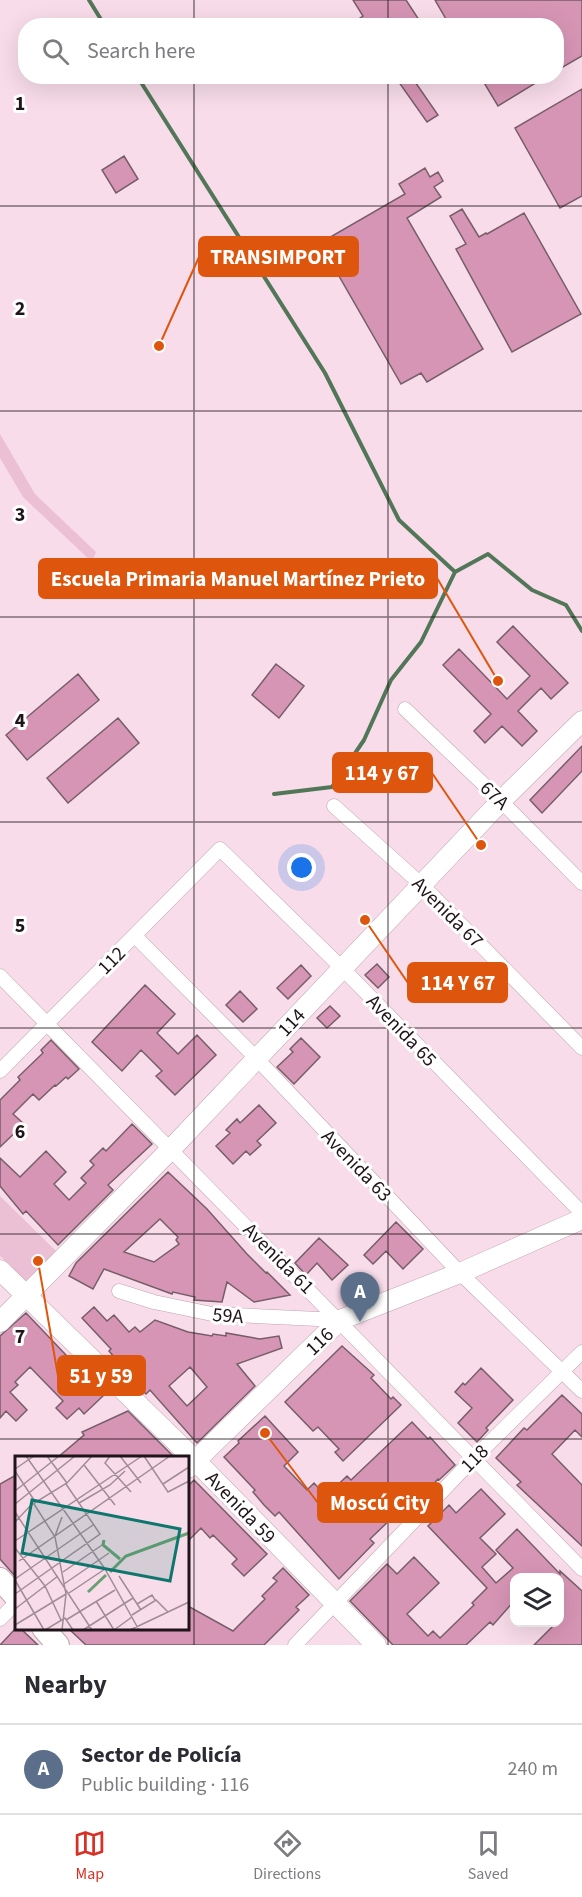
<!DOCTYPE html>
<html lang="en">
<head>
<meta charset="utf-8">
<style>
  body { margin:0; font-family:"Source Sans 3",sans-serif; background:#f2f2f3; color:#2b2b33 }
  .controls { position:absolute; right:18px; bottom:18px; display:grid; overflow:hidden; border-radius:12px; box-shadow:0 6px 24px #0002 }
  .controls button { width:54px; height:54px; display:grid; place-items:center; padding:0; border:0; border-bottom:2px solid #e1e1e2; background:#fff; color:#2b2b33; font:30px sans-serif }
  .you { position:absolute; left:302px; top:868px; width:21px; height:21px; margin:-15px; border:4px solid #fff; border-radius:50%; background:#1a73e8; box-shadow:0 0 0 9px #1a73e833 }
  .badge { display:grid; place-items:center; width:39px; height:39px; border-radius:50%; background:#d93025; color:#fff; font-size:20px; font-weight:700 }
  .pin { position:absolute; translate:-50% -50px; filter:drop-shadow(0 2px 3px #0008) }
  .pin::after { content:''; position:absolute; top:32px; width:21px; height:18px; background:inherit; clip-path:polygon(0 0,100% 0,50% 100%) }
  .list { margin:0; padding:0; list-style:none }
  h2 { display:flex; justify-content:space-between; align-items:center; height:78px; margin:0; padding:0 24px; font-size:26px }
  h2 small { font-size:20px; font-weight:400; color:#7c7c81 }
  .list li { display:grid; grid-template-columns:39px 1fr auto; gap:18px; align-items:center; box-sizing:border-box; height:90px; padding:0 24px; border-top:2px solid #e1e1e2 }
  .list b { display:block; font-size:22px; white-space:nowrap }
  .list p { margin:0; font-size:20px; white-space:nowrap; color:#7c7c81 }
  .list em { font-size:20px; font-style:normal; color:#7c7c81 }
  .icon { flex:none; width:33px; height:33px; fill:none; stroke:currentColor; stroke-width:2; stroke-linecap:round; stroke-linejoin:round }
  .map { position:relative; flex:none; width:582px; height:1645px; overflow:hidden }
  .search { position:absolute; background:#fff; box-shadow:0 6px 24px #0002; left:18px; right:18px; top:18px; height:66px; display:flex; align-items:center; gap:15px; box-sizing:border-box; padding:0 21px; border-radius:24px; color:#7c7c81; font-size:22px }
  .sheet { height:168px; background:#fff }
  nav { display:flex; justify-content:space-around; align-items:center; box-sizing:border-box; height:84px; border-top:2px solid #e1e1e2; background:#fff; font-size:16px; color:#7c7c81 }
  nav a { display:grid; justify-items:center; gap:3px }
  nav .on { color:#d93025 }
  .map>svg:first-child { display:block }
</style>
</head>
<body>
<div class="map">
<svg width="582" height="1645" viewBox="0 0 582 1645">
  <rect width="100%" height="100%" fill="#f8dce9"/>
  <!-- green -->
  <path fill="#ecc0d4" d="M0,434L35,494L96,552L92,562L23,497L0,458Z
    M0,1196L57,1252L26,1281L0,1256Z"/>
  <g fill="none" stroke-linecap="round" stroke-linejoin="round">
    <!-- stream -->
    <path stroke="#527658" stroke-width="4" d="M89,0L105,26
      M137,76L325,373L399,520L455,572
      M274,794L332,787L364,740L391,680L421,642L455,572L488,554L532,590L566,605L582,631"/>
  </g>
  <!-- building -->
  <path fill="#d795b5" stroke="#765e69" stroke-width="1.5" fill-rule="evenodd" d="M353,0H406L423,26H348L363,16Z
    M435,0H582V56L556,71V26H450Z
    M404,76H411L438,115L427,122L398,81Z
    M480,76H547L498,106Z
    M582,89V196L560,208L515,128Z
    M124,156L138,179L116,193L102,170Z
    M425,168L430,177L438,172L443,181L434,187L441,197L407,218L483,349L427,382L421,373L401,384L320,243L405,194L399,184Z
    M462,209L479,237L486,233L487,234L524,213L581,314L512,352L456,249L466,244L450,216Z
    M513,626L568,683L551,699L541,688L518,711L537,731L522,746L502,726L485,743L474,731L491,714L443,665L459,649L507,699L530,676L497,642Z
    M276,664L304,686L279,718L252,695Z
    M78,674L99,700L27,760L6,735Z
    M118,718L139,743L68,803L47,778Z
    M582,746V771L542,813L530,800Z
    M377,964L389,977L378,988L365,975Z
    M301,965L311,976L288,999L277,988Z
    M145,985L175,1014L157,1033L178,1054L197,1035L216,1055L175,1095L156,1076L162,1071L141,1050L122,1071L92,1042Z
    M240,991L257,1009L243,1022L226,1005Z
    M330,1006L340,1016L327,1028L317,1018Z
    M301,1038L320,1057L294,1084L277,1067L293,1052L290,1049Z
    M51,1040L79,1069L68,1079L66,1077L56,1086L55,1085L39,1100L33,1094L13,1114L24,1124L0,1147V1100L20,1080L18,1077L43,1053L41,1050Z
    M259,1105L276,1123L257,1141L261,1145L250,1155L246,1151L233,1164L216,1146L230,1133L226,1130L237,1119L240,1123Z
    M132,1124L152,1144L108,1185L113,1190L58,1245L26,1211L23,1214L0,1186V1158L20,1177L46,1151L66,1172L54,1184L69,1200L86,1183L81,1178L94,1165L90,1161L103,1148L106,1151Z
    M168,1172L207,1209L247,1254L266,1273L267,1272L290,1295L254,1302L227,1282L222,1302L194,1300L195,1297L173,1292L172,1294L104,1269L93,1289L69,1276L76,1263ZM160,1219L178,1237L176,1240L179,1244L154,1262L124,1252Z
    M396,1222L423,1249L403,1269L386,1251L373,1264L364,1255Z
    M319,1238L348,1265L332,1280L317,1263L306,1275L295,1263Z
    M94,1307L107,1321L114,1315L129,1332L135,1327L140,1332L155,1320L188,1332L212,1336L213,1334L226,1336V1333L260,1339L279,1336L282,1348L237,1364L255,1386L197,1443L150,1390L146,1394L119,1367L121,1365L109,1351L111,1349L82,1318ZM190,1367L207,1387L187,1406L169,1386Z
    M26,1313L104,1395L84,1414L79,1408L67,1419L56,1408L63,1401L30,1367L15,1382L18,1385L10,1392L27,1410L16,1421L6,1411L0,1418V1336Z
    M342,1346L374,1375L371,1378L391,1399L393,1397L401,1405L343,1461L335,1452L339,1449L318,1427L313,1431L285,1402Z
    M481,1368L513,1400L486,1428L488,1430L477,1442L458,1423L472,1408L455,1392L463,1383L465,1385Z
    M562,1395L582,1414V1437L575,1430L552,1454L582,1485V1546L517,1485L521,1482L496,1458L524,1428L527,1430Z
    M128,1411L175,1458H57L84,1435L82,1432Z
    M265,1416L298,1452L284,1466L307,1490L314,1483L326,1496L347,1476L351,1480L412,1422L428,1439L430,1437L455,1465L439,1480L438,1479L400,1518L396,1514L370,1539L374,1543L339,1579L279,1512L275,1516L264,1505L253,1492L255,1490L224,1457L239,1443L238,1441Z
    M16,1475V1577L0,1559V1484Z
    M194,1480L267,1554L244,1576L232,1564L237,1559L213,1535L210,1538L201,1528L188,1541V1486Z
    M481,1489L505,1514L480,1538L496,1554L482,1567L496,1583L513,1568L496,1550L517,1529L560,1574V1571L582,1591V1645H534L556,1623H560V1578H514V1601L493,1625L490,1622L466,1645H393L350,1601L387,1564L397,1574L414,1557L439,1583L407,1614L428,1636L433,1631L440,1638L474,1605L472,1603L487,1588L428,1526L449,1505L456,1513Z
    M283,1568L309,1595L296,1607L299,1610L264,1645H86L69,1629H188V1606L233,1631L265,1599L262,1596L277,1581L273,1578Z
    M16,1628L21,1629L38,1645H0Z"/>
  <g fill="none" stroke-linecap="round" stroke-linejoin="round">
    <defs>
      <path id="street" d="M405,709L501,801L582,883
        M334,806L423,886L582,1048
        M135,936L257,1059L460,1273L582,1391
        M0,976L582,1569
        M0,1071L220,849L342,968L582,1213
        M119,1291L154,1302L212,1314L340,1320
        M0,1619L16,1603
        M295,1645L473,1459L582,1352"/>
      <path id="secondary" d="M0,1270L195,1460L376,1645
        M0,1322L171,1149L501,801L582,721
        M188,1468L340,1320L460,1273L582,1219"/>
      <path id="primary" d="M0,1579L16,1597
        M43,1628L58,1645"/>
    </defs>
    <!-- street casing -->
    <use href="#street" stroke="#bfa4b0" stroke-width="15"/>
    <!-- secondary casing -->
    <use href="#secondary" stroke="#bfa4b0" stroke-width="21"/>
    <!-- primary casing -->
    <use href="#primary" stroke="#bfa4b0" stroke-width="24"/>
    <!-- street -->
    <use href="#street" stroke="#fff" stroke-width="14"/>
    <!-- secondary -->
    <use href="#secondary" stroke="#fff" stroke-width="20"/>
    <!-- primary -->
    <use href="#primary" stroke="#fff" stroke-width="22"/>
  </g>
  <!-- grid -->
  <path fill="none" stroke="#1e1419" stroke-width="1.5" stroke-opacity="0.55" d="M194,0V26M388,0V26M194,76V1645M388,76V1645M0,206H582M0,411H582M0,617H582M0,822H582M0,1028H582M0,1234H582M0,1439H582"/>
  <g text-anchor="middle" stroke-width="6" stroke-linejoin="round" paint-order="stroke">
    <!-- street labels -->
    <g font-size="20" fill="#1e1419" stroke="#fff">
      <text transform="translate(495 795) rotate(44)" y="7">67A</text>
      <text transform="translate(448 912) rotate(45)" y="7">Avenida 67</text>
      <text transform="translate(111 960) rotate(-45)" y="7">112</text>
      <text transform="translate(291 1022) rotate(-47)" y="7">114</text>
      <text transform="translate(402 1030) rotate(46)" y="7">Avenida 65</text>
      <text transform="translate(357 1165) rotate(46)" y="7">Avenida 63</text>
      <text transform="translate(279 1258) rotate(45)" y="7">Avenida 61</text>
      <text transform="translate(228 1315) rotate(5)" y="7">59A</text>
      <text transform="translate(319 1341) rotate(-44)" y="7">116</text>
      <text transform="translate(474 1458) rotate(-45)" y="7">118</text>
      <text transform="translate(241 1507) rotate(46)" y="7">Avenida 59</text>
    </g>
  </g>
  <!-- overview -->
  <g transform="translate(15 1456)">
    <rect width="174" height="174" fill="#f8dce9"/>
    <path fill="none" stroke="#68a073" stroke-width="3" d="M89,84L88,89L105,103M95,116L111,100L174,77M73,136L91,119"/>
    <path fill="none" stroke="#a18c96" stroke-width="1.5" d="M11,0L90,113L124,174M32,0L52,27M95,0L90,7L116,36M105,0L126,27M129,0L153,36L174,25M69,9L100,49M0,13L19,0M0,15L21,47M148,28L174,11M0,35L44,0M64,47L95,29L110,15M0,48L60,0M19,48L40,81L51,138L47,174M0,56L77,174M0,66L16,49L52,27L77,0M40,80L47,61M0,85L127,0M0,92L30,130L46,164M4,105L155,0M48,116L87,89M104,120L126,154M0,123L78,69M0,124L29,174M49,128L94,97M54,137L90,113M0,138L85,78L51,28M81,145L99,174M122,148L137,139L140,144M0,153L43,120M117,159L141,144L153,156M51,164L100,134M0,169L51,138M30,174L50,162L58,174M68,174L118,142M99,174L117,161M115,174L174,146"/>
    <path fill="#0f766e" fill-opacity="0.15" stroke="#0f766e" stroke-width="3" d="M17,44L165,73L155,125L7,97Z"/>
    <rect width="174" height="174" fill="none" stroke="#1e1419" stroke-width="3"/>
  </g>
  <g font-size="20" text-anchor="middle" font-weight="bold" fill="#1e1419" stroke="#fff" stroke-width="6" stroke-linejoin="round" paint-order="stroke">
    <text x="20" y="110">1</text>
    <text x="20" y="315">2</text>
    <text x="20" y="521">3</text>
    <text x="20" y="727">4</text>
    <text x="20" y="932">5</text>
    <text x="20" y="1138">6</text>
    <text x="20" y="1343">7</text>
  </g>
  <!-- callouts -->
  <path fill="none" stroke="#de560d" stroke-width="2" d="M159 346L199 257M498 681L437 578M481 845L432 773M365 920L408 983M38 1261L58 1376M265 1433L318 1503"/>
  <g fill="#de560d" stroke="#fff" stroke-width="2">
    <circle cx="159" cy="346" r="6"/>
    <circle cx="498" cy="681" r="6"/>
    <circle cx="481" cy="845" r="6"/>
    <circle cx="365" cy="920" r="6"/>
    <circle cx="38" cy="1261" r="6"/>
    <circle cx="265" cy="1433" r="6"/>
  </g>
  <g fill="#de560d" stroke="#de560d" stroke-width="2">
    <rect x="199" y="237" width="159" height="39" rx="6"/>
    <rect x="39" y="559" width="398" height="39" rx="6"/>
    <rect x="333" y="753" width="99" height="39" rx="6"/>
    <rect x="408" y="963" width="99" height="39" rx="6"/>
    <rect x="58" y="1356" width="87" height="39" rx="6"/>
    <rect x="318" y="1483" width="124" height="39" rx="6"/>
  </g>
  <g font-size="21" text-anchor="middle" font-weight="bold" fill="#fff">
    <text x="278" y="264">TRANSIMPORT</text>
    <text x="238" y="586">Escuela Primaria Manuel Martínez Prieto</text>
    <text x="382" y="780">114 y 67</text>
    <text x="458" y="990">114 Y 67</text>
    <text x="101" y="1383">51 y 59</text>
    <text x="380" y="1510">Moscú City</text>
  </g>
</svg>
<div class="controls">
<button><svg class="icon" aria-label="layers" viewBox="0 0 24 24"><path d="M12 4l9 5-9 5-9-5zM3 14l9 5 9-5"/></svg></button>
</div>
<div class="you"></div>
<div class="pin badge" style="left:360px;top:1322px;background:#5c6f8a">A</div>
<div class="search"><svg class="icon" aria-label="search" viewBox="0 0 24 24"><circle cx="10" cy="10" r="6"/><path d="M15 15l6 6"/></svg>Search here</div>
</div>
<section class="sheet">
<h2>Nearby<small></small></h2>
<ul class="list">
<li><span class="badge" style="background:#5c6f8a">A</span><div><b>Sector de Policía</b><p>Public building · 116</p></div><em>240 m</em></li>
</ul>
</section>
<nav>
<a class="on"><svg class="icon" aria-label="map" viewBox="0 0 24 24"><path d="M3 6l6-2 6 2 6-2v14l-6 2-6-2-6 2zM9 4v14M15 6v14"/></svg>Map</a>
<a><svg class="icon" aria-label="directions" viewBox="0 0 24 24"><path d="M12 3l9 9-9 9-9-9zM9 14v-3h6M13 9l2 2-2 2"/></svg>Directions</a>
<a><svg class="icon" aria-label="saved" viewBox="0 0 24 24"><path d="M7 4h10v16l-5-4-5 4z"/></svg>Saved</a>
</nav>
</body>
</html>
